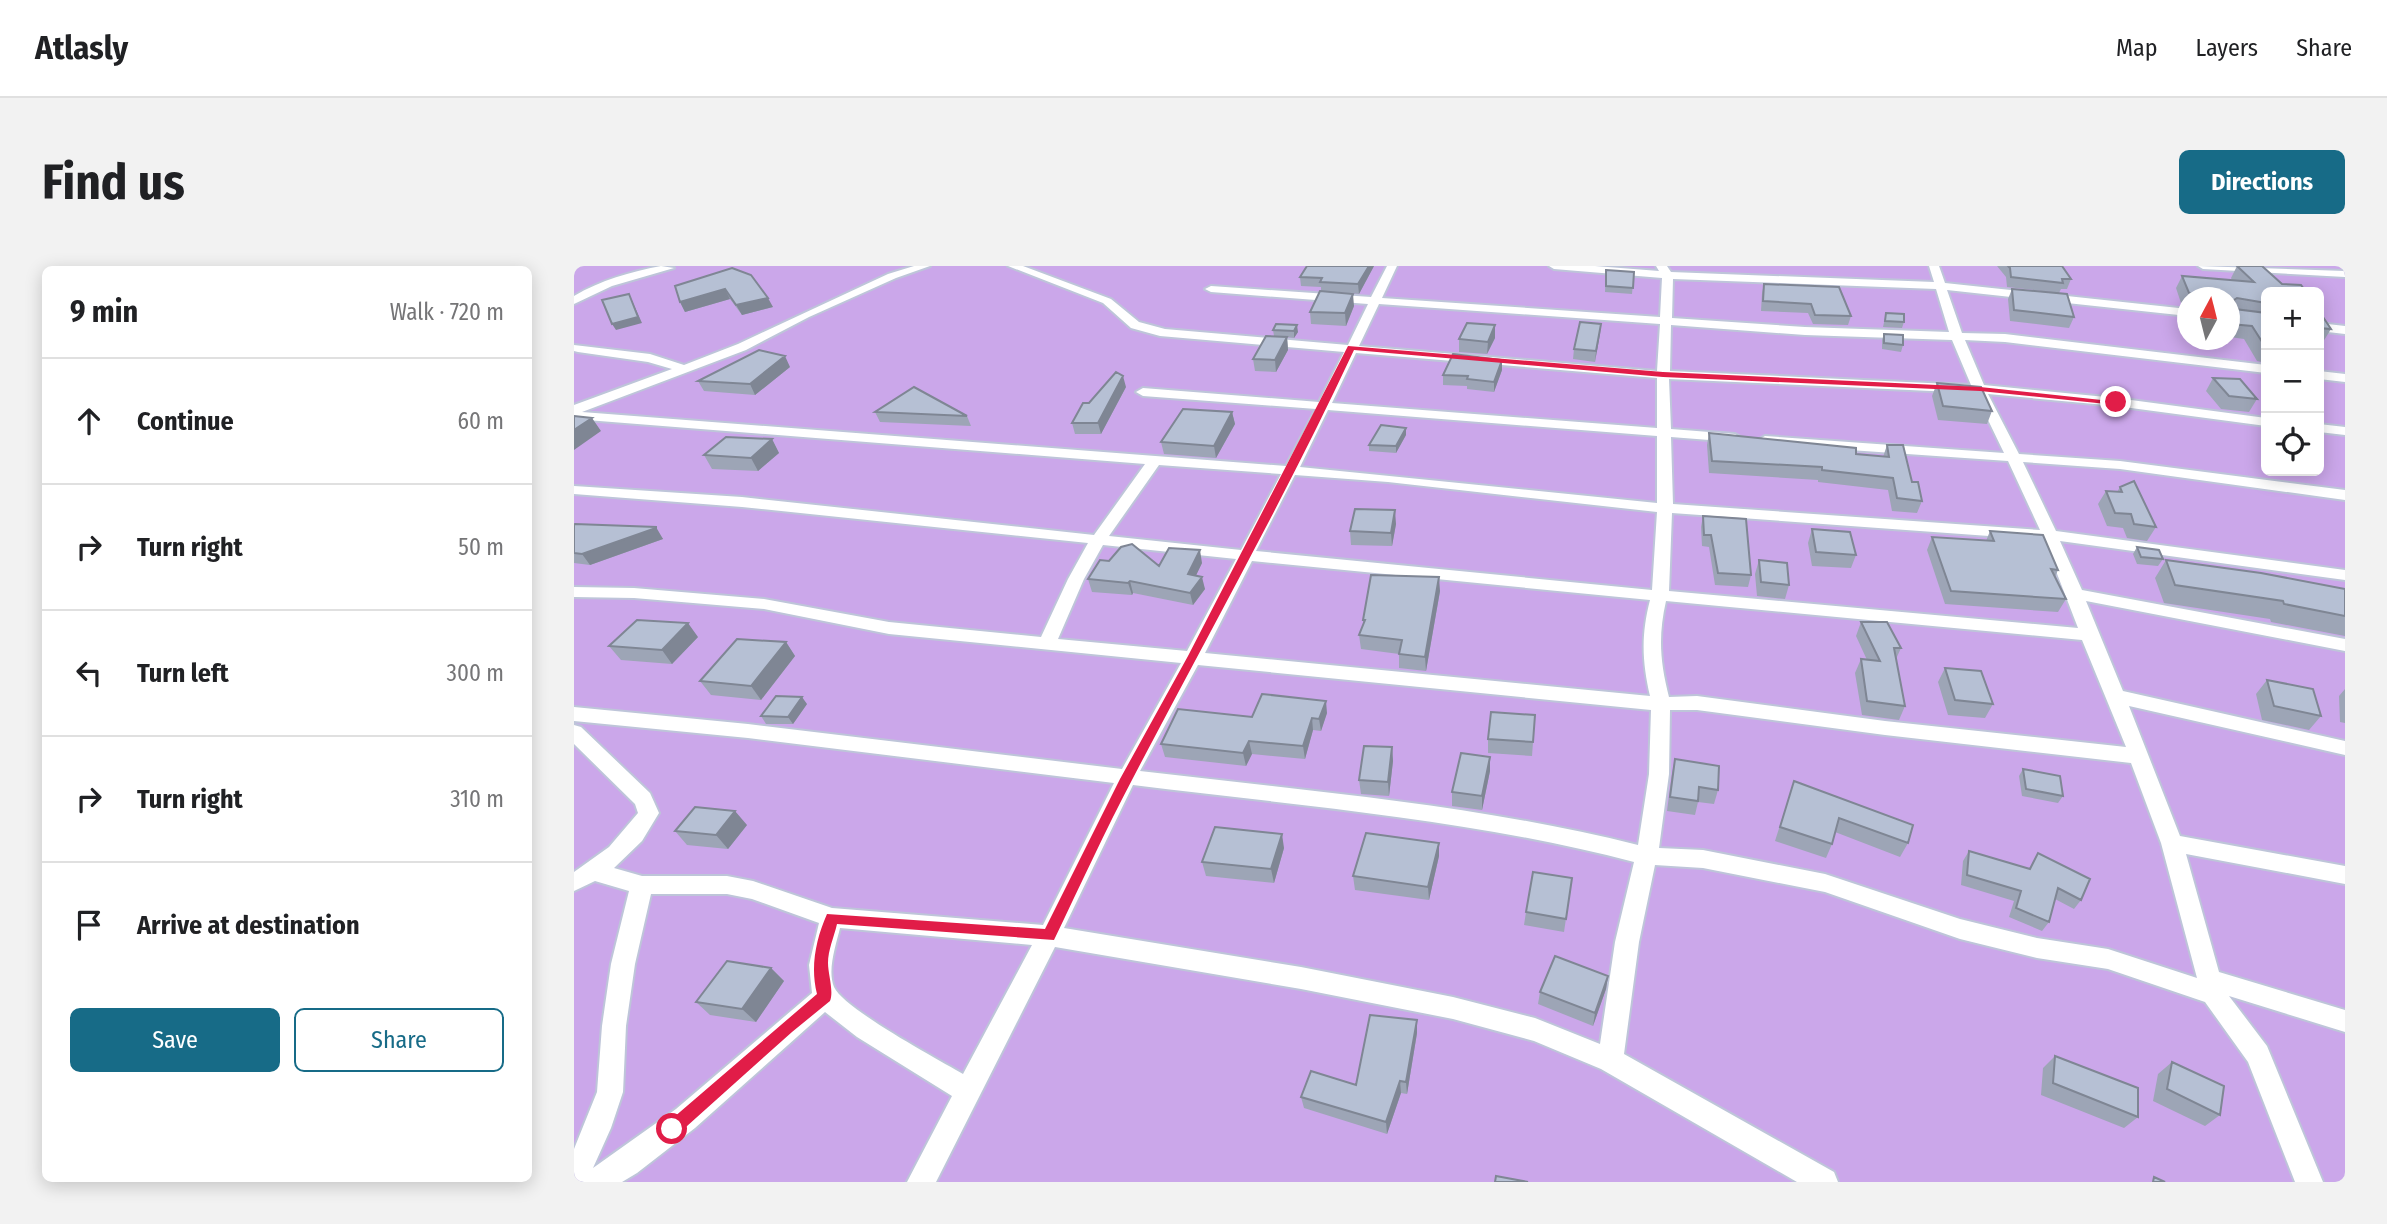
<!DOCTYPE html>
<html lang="en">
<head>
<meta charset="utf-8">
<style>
  body { margin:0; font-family:"Fira Sans Condensed",sans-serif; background:#f2f2f2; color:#202124 }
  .controls { position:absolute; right:21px; top:21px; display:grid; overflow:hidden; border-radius:10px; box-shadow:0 4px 18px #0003 }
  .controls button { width:63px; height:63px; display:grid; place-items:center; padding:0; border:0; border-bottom:2px solid #e0e0e0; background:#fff; color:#202124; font:35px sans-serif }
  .compass { position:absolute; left:1603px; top:21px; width:63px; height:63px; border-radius:50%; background:#fff; box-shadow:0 4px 18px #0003; rotate:7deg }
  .stop { position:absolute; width:21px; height:21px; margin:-16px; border:5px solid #e11d48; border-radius:50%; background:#fff }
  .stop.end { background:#e11d48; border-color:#fff; box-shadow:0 2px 7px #0008 }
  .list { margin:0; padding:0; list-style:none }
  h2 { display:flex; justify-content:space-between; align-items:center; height:91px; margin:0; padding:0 28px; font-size:30px }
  h2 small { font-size:23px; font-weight:400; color:#757577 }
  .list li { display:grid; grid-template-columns:46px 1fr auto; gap:21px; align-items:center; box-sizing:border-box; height:126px; padding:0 28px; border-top:2px solid #e0e0e0 }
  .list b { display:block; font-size:26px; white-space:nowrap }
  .list em { font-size:23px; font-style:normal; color:#757577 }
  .actions { display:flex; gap:14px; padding:21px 28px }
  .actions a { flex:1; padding:16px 0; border:2px solid #176b87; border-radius:10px; text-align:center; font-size:24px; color:#176b87 }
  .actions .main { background:#176b87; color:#fff }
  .icon { flex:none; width:38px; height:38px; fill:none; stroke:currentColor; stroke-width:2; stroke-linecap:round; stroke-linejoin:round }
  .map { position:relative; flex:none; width:1771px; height:916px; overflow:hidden; border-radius:10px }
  header { display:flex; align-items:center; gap:42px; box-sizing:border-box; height:98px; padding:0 35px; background:#fff; border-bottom:2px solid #e0e0e0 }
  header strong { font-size:33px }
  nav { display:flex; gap:38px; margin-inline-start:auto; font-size:24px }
  .intro { display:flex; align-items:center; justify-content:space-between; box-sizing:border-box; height:168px; padding:0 42px }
  h1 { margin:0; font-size:49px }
  .button { padding:18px 32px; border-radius:10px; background:#176b87; color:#fff; font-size:24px; font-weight:700 }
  main { display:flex; gap:42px; padding:0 42px }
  aside { flex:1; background:#fff; border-radius:10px; box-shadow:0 4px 18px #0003 }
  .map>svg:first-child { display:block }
</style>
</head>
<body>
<header>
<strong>Atlasly</strong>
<nav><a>Map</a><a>Layers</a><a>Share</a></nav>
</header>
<div class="intro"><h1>Find us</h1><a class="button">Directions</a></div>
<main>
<aside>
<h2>9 min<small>Walk · 720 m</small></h2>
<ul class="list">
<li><svg class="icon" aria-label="ahead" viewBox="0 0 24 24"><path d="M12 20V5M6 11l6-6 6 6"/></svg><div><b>Continue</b></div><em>60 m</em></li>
<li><svg class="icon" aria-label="right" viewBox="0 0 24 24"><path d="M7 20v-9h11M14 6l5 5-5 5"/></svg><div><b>Turn right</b></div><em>50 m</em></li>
<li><svg class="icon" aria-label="left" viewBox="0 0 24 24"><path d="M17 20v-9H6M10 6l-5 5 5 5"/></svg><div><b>Turn left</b></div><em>300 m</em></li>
<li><svg class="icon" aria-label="right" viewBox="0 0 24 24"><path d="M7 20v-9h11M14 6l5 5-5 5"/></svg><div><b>Turn right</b></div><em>310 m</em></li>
<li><svg class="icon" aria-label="arrive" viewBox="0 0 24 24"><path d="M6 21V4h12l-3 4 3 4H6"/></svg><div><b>Arrive at destination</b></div></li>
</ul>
<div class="actions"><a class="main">Save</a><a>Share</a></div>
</aside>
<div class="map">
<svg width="1771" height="916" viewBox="0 0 1771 916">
  <rect width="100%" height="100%" fill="#e2e5f2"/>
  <!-- green -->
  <path fill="#cba7ea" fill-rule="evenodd" d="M0,0H1771V916H0ZM1692,26H1745V205H1692ZM1614,32H1656V74H1614Z"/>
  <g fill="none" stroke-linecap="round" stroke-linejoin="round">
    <defs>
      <path id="minor" d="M87,0L100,2L38,20L0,38V30C27,14 56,6 87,0Z
        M340,0H356L322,12L235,51L172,84L8,146L712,200L742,143L569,130L562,126L569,122L745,136L770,86L586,70L557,62L529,37L434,0H449L537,33L565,56L591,63L774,79L794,38L637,26L631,23L637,20L797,31L813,0H823L808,32L1086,51L1088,12L980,3L975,0H1021L1085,5L1082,0H1093L1097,6L1360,16L1355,0H1365L1371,17L1614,43V50L1373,24L1388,67L1431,68L1692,99V107L1431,76L1391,74L1410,119L1542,132L1692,152V160L1542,140L1414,128L1445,188L1546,195L1771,224V234L1546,203L1449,196L1482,265L1771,304V314L1486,275L1508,324L1771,373V385L1512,335L1549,425L1771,475V489L1555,440L1606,570L1771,600V618L1612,588L1645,706L1771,744V766L1655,730L1693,780L1749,916H1721L1674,796L1631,736L1534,703L1463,692L1386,673L1251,626L1129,602L1081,599L1065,676L1050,788L1260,906L1264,916H1223L1027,803L960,775L879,753L727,723L481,681L362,916H333L378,830L283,771L251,746L121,862L63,907L48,916H0V883L23,826L28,760L37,698L55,625L21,615L0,625V606L35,581L64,547L61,538L0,478V459L7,461L76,527L85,547L68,575L40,602L68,610H153L179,615L258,642L469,659L540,517L174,472L0,455V441L174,458L548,503L607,397L315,368L190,343L60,332L0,331V321L60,322L190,333L315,356L467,371L494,313L514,277L168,241L0,228V220L168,231L520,269L571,198L0,153V139L98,103L74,96L4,86L0,85V79L76,88L110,99L164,78L314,8ZM1099,13L1362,23L1375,66L1231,61L1098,52ZM805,38L1086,58L1083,105L785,80ZM1097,59L1231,69L1378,74L1397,119L1096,105ZM782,87L1083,112V162L758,137ZM1095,113L1401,127L1430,187L1191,170L1184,174L1191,178L1434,195L1466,264L1099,238L1097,171L1161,176L1168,172L1161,168L1097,163ZM754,144L1083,170V237L726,201ZM585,199L707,208L667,284L535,270ZM721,209L814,216L1083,246L1078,324L682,285ZM1098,247L1470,274L1504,362L1095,325ZM529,279L662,293L613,385L484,373L510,313ZM678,295L1076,334C1067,369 1068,395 1076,430L631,387ZM1092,335L1508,374L1552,481L1311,455L1123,430L1095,431C1086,396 1084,370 1092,335ZM624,399L1077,444L1075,508L1064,579C901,538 733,525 566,505ZM1096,444H1123L1311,469L1557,497L1587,577L1623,712L1534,683L1463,672L1386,653L1251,608L1129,584L1085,582L1095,508ZM559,519C726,540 897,553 1060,596L1041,676L1026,778L961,752L879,731L727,701L490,662ZM77,628H153L178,633L245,657L235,699L238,727L102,843L19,902L37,862L49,826L52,760L61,698ZM266,662L458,679L389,808C365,794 270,743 260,721C253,704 262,679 266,662Z
        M1624,0L1771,5V11L1629,3Z
        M1745,57L1771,60V68L1745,65Z
        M1745,105L1771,108V116L1745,113Z
        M1745,158L1771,161V169L1745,166Z"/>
    </defs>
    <!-- minor casing -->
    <use href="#minor" stroke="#bec5d9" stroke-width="4"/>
    <!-- minor -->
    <use href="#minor" fill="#fff" fill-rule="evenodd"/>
  </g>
  <!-- wall -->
  <path fill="#9da5b6" d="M733,0H800L785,28L747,25V21L727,20L726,11Z
    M1423,0H1488L1497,13L1493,23H1487L1485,27L1433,21L1432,11Z
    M1663,0L1692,26V97L1683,95L1670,73L1656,71V32H1614V42L1608,40L1602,22L1608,10L1658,14L1657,12Z
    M158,2L199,41L168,49L156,33L111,46L106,36Z
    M1032,4L1060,6L1058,28L1031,26Z
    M1190,18L1277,50L1274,59L1239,58L1234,47L1187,45L1188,27Z
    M1438,23L1500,51L1495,62L1436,55L1434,33Z
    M780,40L772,60L737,58L736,46Z
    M1745,45L1757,63L1749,76H1745Z
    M1312,47L1330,56L1328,62L1309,61Z
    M1027,58L1021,96L999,93L1000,83Z
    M921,59V72L913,88L885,86V73Z
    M699,64L724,66L720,72L700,70Z
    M1310,68L1329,79L1327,86L1308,83V74Z
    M713,71L714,84L702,106L681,105L679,93Z
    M216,101L181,129L130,125L124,115Z
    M928,104L920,126L893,123V120L869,119V109Z
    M1639,112L1683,133L1675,146L1647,143L1632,125Z
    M1363,117L1418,145L1413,158L1364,154L1358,130Z
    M552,121L527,168H501L498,157L515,137Z
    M301,146L393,150L397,160L306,156Z
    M658,146L661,158L642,192L590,188L587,176Z
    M1135,167L1282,188L1309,191L1313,179L1338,216L1348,235L1343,247L1318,245L1314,224L1244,216V214L1135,207L1133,179Z
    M832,169L822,187L795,185V179Z
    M198,173L205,187L184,205L138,203L130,189Z
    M1546,221L1582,261L1573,275L1553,272L1549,262L1533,260L1524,238L1532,225L1543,226Z
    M1129,250L1177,309L1174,321L1141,319L1135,281L1128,280L1127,261Z
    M822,258L818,280L777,279L776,265Z
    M0,259L89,272V273L16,299L0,297Z
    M1238,263L1282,289L1277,302L1238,300L1234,277Z
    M1416,265L1484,304L1481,311L1492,333L1484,346L1371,338L1353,284L1358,271L1412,275Z
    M1563,281L1589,293L1584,300L1563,298L1559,288Z
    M1185,294L1215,319L1211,333L1183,330L1181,308Z
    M1592,294L1771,323V370L1697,356L1696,353L1590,337L1581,312Z
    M535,295L585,300L628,297L622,309L631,323L619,339L559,327L558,329L518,326L514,313Z
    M866,325L852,405L825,402V388L787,383L785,369L789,359V354Z
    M1287,356L1327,382L1322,393L1331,440L1325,454L1288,449L1281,407L1287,393L1293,394L1282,370Z
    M124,371L98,398L47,394L35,380Z
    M212,376L221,390L187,434L137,429L126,415Z
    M1371,402L1419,438L1411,452L1374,449L1364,416Z
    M1693,414L1747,450L1735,464L1688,454L1682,428Z
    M1771,423V457L1766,456L1765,430Z
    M233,438L219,458H192L187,450Z
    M753,447L747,465L739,464L731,493L678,488L672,500L591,491L587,478L678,451Z
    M961,449L958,490L914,487V473Z
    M818,481L819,495L815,530L787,528L785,514Z
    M916,491V505L908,544L878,540V526Z
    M1101,493L1144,524L1140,538L1124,536L1121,549L1093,545L1098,507Z
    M1449,503L1489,530L1484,537L1448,530L1445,510Z
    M1220,515L1334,577L1326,591L1261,566L1258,578L1252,592L1201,575Z
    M173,559L154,583L113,579L101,565Z
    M710,582L700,617L632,610L628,596Z
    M1395,585L1455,603L1464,587L1507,634L1500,643L1481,633L1475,656L1468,665L1435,651L1440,635L1387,619L1389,595Z
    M865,590L855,634L781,624L779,610Z
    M998,612L990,666L950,659L952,646Z
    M197,702L210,715L182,756L136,749L122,736Z
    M1034,710L1032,723L1019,760L964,738L966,726Z
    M843,767L833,828L827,827L813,868L730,842L727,831L782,819Z
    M1481,790L1564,851L1550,862L1467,829L1469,802Z
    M1598,796L1646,849L1631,860L1579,835L1584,808Z"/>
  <!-- shaded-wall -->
  <path fill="#7f8694" d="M795,0H800L785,28L784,18Z
    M151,23L156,33L111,46L106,36Z
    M55,28L68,57L42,64L38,58Z
    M779,28L780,40L772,60L771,47Z
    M194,32L199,41L168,49L162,39Z
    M1027,58L1026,68L1021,96L1022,85Z
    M723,59L724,66L720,72V65Z
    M921,59V72L913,88L914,76Z
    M713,71L714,84L702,106L701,94Z
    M211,90L216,101L181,129L176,118Z
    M928,94V104L920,126V116Z
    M549,110L552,121L527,168L524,157Z
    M658,146L661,158L642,192L640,180Z
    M18,152L27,165L0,184V164Z
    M832,162V169L822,187V180Z
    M198,173L205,187L184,205L177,192Z
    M821,244L822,258L818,280L817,267Z
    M82,261L89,273L16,299L8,288Z
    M626,284L628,297L617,320L614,308Z
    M628,311L631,323L619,339L616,327Z
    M865,311L866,325L852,405L851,391Z
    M556,315L559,327L558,329L554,317Z
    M114,357L124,371L98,398L88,384Z
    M212,376L221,390L187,434L177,420Z
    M228,431L233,438L219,458L214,451Z
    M752,435L753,447L747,465L745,453Z
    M738,452L739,464L731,493L729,480Z
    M675,475L678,488L672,500L669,487Z
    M818,481L819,495L815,530L814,516Z
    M916,491V505L908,544V530Z
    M161,545L173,559L154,583L142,569Z
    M708,568L710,582L700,617L697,603Z
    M865,577V590L855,634L854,621Z
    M197,702L210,715L182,756L168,743Z
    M1034,710L1032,723L1019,760L1021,747Z
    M843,754V767L833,828L832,816Z
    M826,815L827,827L813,868L812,856Z"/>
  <!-- building -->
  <path fill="#b6c0d4" stroke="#7f8694" stroke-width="2" d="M733,0H795L784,18L746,16L748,12L726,11Z
    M1434,0H1488L1497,13H1488L1489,17L1437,11L1436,2Z
    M1663,0H1688L1708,18L1727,19L1732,26H1692V37L1663,32L1660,34L1661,43L1692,47V82L1678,60L1656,58V32H1623V30L1615,27L1608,10L1680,16Z
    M158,2L177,9L194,32L162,39L151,23L106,36L101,20Z
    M1032,4L1060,6L1059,22L1032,20Z
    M1190,18L1265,21L1277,50L1241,49L1237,38L1189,35Z
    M1438,23L1493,28L1500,51L1440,44Z
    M746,25L779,28L771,47L736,46Z
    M55,28L64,51L38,58L28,34Z
    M1745,45L1757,63L1745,62Z
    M1312,47L1330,48V56L1311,55Z
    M1006,56L1027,58L1022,85L1000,83Z
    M893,57L921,59L914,76L885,73Z
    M702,58L723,59L720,65L699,64Z
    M1310,68L1329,69V79L1310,77Z
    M692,70L713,71L701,94L679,93Z
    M185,84L211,90L176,118L124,115Z
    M879,88L928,94L920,116L893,113L894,110L869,109Z
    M542,106L549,110L524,157H498L509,137H515Z
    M1639,112L1666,113L1683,133L1655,130Z
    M1363,117L1407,121L1418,145L1369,140Z
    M340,121L393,150L301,146Z
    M609,143L658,146L640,180L587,176Z
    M0,150L18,152L0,164Z
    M807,159L832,162L822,180L795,179Z
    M1135,167L1282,182V188L1315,191L1313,179H1329L1338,216H1344L1348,235L1323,232L1319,212L1248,204V201L1138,195Z
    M152,171L198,173L177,192L130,189Z
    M1560,215L1582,261L1560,258L1557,248L1541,247L1532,225L1548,226L1546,221Z
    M781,243L821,244L817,267L776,265Z
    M1129,250L1172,253L1177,309L1144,307L1137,269H1130Z
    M1,258L82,261V262L8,288L0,287V259Z
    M1238,263L1276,266L1282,289L1242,286Z
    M1416,265L1469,269L1484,304L1477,303L1492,333L1377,325L1358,271L1420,275Z
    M558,278L585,300L595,282L626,284L614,308L628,311L616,327L556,315L554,317L514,313L526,294L535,295L547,281Z
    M1563,281L1585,284L1589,293L1567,291Z
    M1185,294L1213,297L1215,319L1187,316Z
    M1592,294L1687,307L1771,323V350L1710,338L1709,335L1601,319Z
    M797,309L865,311L851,391L825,388L828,374L785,369L791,354H789Z
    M63,354L114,357L88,384L35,380Z
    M1287,356H1313L1327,382H1320L1331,440L1293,435L1287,393L1306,395Z
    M163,373L212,376L177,420L126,415Z
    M1371,402L1407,405L1419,438L1381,434Z
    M1693,414L1739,423L1747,450L1700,440Z
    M688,428L752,435L745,453L738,452L729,480L675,475L669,487L587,478L604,443L678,451Z
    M202,430L228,431L214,451L187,450Z
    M917,446L961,449L959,476L914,473Z
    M790,480L818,481L814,516L785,514Z
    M887,487L916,491L908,530L878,526Z
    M1101,493L1145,500L1144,524L1125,521L1124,535L1096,531Z
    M1449,503L1486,510L1489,530L1452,523Z
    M1220,515L1339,559L1334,577L1265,552L1258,578L1206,561Z
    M121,541L161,545L142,569L101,565Z
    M641,561L708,568L697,603L628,596Z
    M792,567L865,577L854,621L779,610Z
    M1395,585L1456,603L1464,587L1516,613L1507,634L1484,622L1475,656L1442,642L1447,625L1393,609Z
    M959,606L998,612L992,653L952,646Z
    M981,690L1034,710L1021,747L966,726Z
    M153,695L197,702L168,743L122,736Z
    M796,749L843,754L832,816L826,815L812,856L727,831L737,805L782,819Z
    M1481,790L1564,822V851L1479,817Z
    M1598,796L1650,820L1646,849L1593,823Z
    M922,910L954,916H921Z
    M1580,911L1591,916H1579Z"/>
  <!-- route -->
  <path fill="#e11d48" d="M774,80L1089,106L1406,121L1546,136L1542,139L1406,125L1089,111L780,84C712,230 633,370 559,512C531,565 506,620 480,674L263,658C260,671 254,684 254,697C254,708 260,725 256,735L218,766L103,869L98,871L92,869L90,863L92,858L243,728C236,701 242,673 253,648L471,663L546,513L614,390Z"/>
</svg>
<div class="controls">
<button>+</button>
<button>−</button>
<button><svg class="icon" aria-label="locate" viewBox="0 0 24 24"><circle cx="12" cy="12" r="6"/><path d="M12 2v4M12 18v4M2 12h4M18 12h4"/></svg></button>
</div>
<svg class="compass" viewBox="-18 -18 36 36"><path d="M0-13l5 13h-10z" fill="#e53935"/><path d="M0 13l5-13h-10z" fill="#757577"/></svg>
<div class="stop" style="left:98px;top:863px"></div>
<div class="stop end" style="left:1542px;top:136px"></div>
</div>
</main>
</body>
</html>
